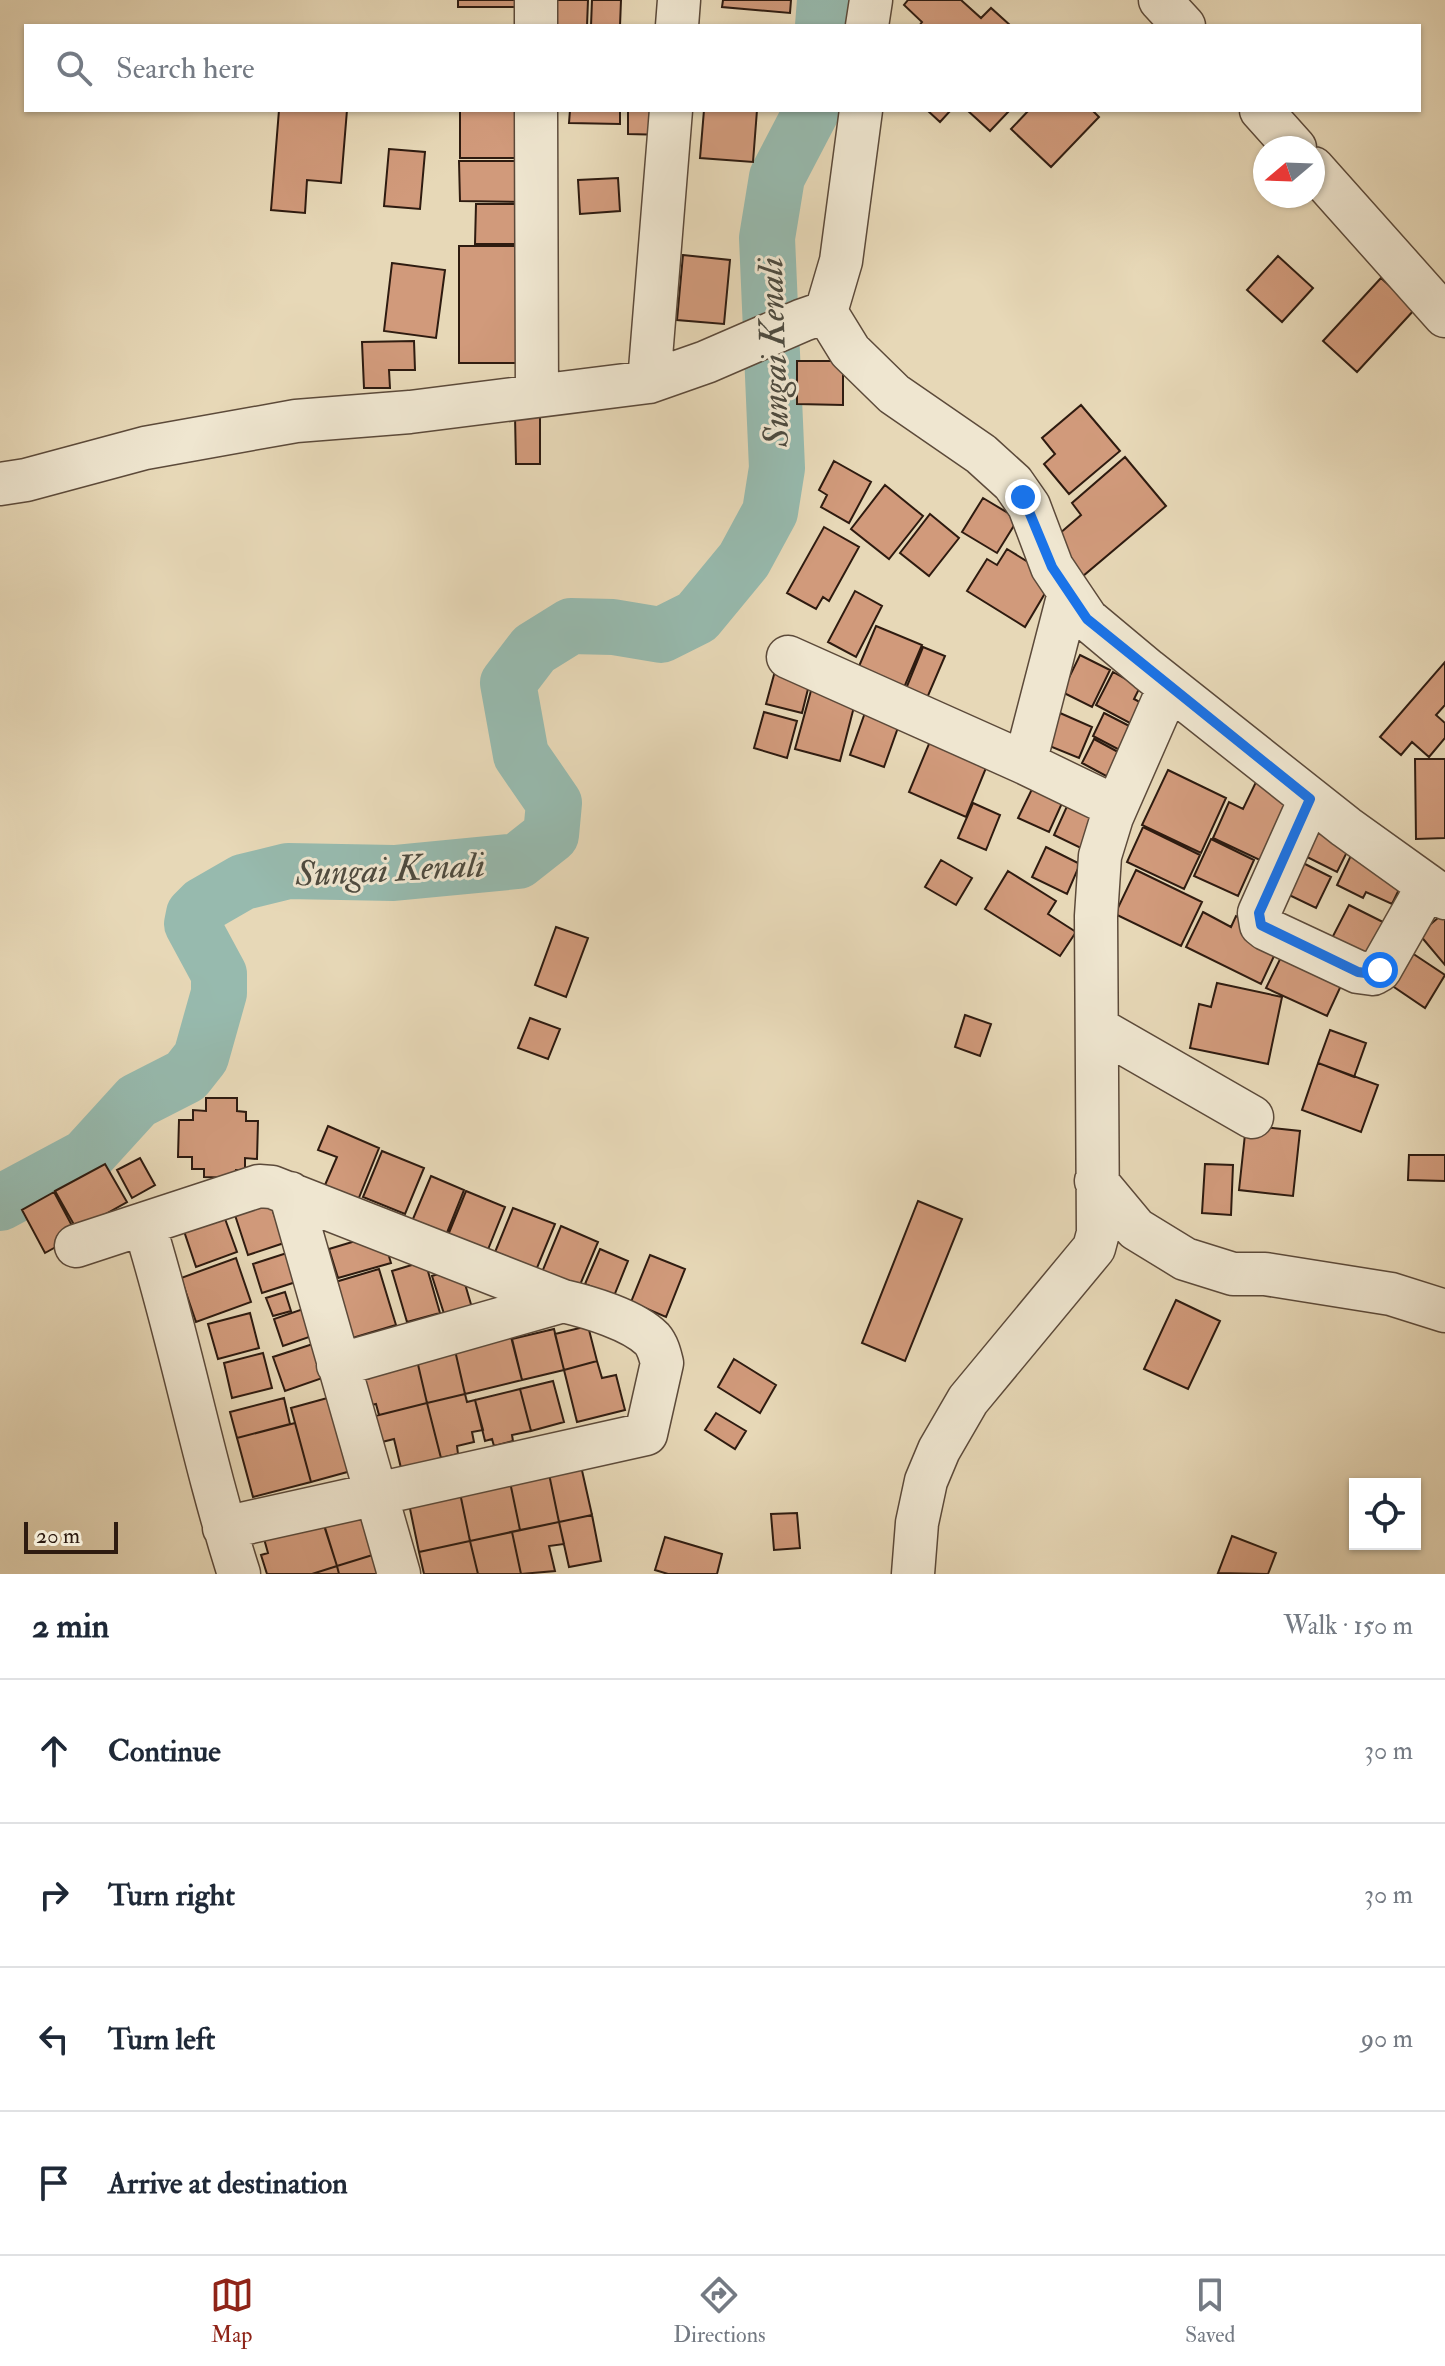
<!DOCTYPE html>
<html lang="en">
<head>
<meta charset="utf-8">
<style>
  body { margin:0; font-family:"IM FELL Double Pica",serif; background:#f2f2f3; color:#1f2937 }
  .controls { position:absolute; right:24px; bottom:24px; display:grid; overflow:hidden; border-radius:0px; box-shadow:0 2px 6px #0004 }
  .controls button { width:72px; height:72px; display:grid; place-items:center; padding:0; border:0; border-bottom:2px solid #e0e1e3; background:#fff; color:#1f2937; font:40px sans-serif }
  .compass { position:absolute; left:1253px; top:136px; width:72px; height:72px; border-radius:50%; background:#fff; box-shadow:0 2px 6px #0004; rotate:251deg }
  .scale { position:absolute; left:24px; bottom:20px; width:94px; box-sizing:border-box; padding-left:8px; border:4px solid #2e1b10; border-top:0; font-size:22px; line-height:28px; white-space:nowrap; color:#2e1b10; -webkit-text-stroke:6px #efe6d0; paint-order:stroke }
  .stop { position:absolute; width:24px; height:24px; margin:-18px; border:6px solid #1a73e8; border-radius:50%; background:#fff }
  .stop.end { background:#1a73e8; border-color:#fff; box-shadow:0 2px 8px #0008 }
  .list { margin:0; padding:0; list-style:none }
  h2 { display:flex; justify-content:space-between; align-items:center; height:104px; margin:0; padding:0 32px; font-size:34px }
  h2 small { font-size:26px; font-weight:400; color:#747a83 }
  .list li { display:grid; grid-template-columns:52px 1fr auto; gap:24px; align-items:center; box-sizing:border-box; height:144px; padding:0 32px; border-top:2px solid #e0e1e3 }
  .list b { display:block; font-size:30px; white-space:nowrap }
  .list em { font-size:26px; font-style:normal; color:#747a83 }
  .icon { flex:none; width:44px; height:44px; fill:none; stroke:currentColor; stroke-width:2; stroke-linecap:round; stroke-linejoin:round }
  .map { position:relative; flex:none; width:1445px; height:1574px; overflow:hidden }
  .search { position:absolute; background:#fff; box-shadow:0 2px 6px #0004; left:24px; right:24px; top:24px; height:88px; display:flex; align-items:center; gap:20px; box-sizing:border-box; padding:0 28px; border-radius:0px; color:#747a83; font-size:30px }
  .sheet { height:680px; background:#fff }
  nav { display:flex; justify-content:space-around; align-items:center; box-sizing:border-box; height:112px; border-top:2px solid #e0e1e3; background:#fff; font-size:22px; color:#747a83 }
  nav a { display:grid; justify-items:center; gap:4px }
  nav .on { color:#8f2418 }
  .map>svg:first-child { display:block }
</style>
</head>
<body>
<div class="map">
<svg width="1445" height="1574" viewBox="0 0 1445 1574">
  <rect width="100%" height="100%" fill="#e7d8b7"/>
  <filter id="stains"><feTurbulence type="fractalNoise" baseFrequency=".0025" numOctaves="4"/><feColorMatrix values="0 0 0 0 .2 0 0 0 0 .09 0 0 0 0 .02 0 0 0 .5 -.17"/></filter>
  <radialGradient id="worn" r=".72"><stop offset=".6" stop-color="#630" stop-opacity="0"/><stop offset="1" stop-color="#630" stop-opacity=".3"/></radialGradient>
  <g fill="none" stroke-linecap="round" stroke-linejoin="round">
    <!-- river -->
    <path stroke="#97baae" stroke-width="56" d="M823,26L825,0
      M0,1203L86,1157L137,1101L186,1076L201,1057L219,993V974L192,924L194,914L203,905L243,882L288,871L394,873L518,861L551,835L554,803L521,755L508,683L534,649L571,626L613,627L661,635L697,617L744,560L770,512L777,468L767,238L777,177L812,110"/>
  </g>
  <!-- building -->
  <path fill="#d19a7b" stroke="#2e1b10" stroke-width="2" d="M458,0H527V7H458Z
    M554,0H588L587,26H553Z
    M592,0H621L620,26H591Z
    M723,0H791L790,13L722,7Z
    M908,0H961L981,18L991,8L1011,26H919L922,22L904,5Z
    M279,110H347L341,183L307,180L305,213L271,210Z
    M460,110H528L527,158H460Z
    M570,110H620V124L569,123Z
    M628,110H667L666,135L628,134Z
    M704,110H757L753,162L700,158Z
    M927,110H951L940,122Z
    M967,110H1010L990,131Z
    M1029,110H1092L1099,117L1051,167L1011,129Z
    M389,149L425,152L420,209L384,206Z
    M459,161H530L531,202L460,201Z
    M618,178L620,211L580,214L578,180Z
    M476,204H531V244H475Z
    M459,246H531L530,363H459Z
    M683,255L730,260L724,324L677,320Z
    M1278,256L1313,288L1282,322L1247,290Z
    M392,263L445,270L436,338L384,331Z
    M1381,278L1415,309L1357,372L1323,341Z
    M414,341L415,370H389L390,388H364L362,342Z
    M797,361H843V405L797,404Z
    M1081,405L1120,451L1069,494L1044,464L1055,454L1042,438Z
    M515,416H540V464H516Z
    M1125,457L1166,506L1083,576L1052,540L1081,515L1072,503Z
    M834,461L871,482L849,523L821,507L827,495L819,490Z
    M885,485L923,516L889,559L851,529Z
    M983,498L1018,519L997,553L962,532Z
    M930,514L959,538L929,576L900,553Z
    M824,527L859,547L829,601L823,597L816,609L787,593Z
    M1007,549L1054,578L1025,627L967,591L987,559L997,565Z
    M855,591L882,606L856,657L828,642Z
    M876,626L922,645L903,690L857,671Z
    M923,647L945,656L924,705L903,696Z
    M1080,655L1110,670L1092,707L1062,692Z
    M778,660L813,669L802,713L766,704Z
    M1445,662V705L1436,715L1445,723V738L1429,757L1412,742L1401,755L1380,737Z
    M1113,672L1140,687L1134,699L1153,709L1143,730L1096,705Z
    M812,687L856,699L840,761L795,749Z
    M867,707L901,719L884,767L850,755Z
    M764,712L797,721L787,758L754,748Z
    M1060,713L1092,727L1079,758L1047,745Z
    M1104,713L1143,733L1131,756L1093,736Z
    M931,739L988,763L966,817L909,792Z
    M1094,739L1133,760L1121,784L1082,763Z
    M1415,759H1445V838L1416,839Z
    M1168,770L1226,798L1201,853L1142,825Z
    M1256,782L1293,800L1264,862L1213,838L1229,802L1243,809Z
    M1033,787L1063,801L1049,832L1018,818Z
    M973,803L1000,815L986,850L958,838Z
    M1068,804L1100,820L1085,850L1054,835Z
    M1317,826L1351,844L1337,872L1303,855Z
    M1143,827L1200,855L1184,889L1127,862Z
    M1211,839L1254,860L1238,896L1194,876Z
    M1046,847L1080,864L1067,894L1032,877Z
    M1354,849L1406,875L1392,904L1366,892L1363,898L1337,885Z
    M941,860L972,878L956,905L925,887Z
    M1301,862L1331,877L1316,908L1285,893Z
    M1136,870L1202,902L1181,946L1115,914Z
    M1008,871L1056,901L1048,914L1076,932L1060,956L985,909Z
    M1349,905L1391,926L1375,959L1332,938Z
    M1203,912L1231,927L1236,916L1282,939L1261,984L1186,947Z
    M1445,912V965L1419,934Z
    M556,927L588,938L566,997L535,985Z
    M1285,949L1345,977L1327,1016L1266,988Z
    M1412,953L1445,975L1425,1008L1391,985Z
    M1217,983L1282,997L1268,1064L1190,1048L1199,1004L1211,1007Z
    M965,1015L991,1024L980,1056L955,1047Z
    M530,1018L560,1029L548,1059L518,1048Z
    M1330,1030L1366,1043L1354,1077L1318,1063Z
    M1318,1063L1378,1085L1361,1132L1302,1110Z
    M206,1098H237V1111L246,1112V1121H258L257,1159L245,1158V1170H236L235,1178L204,1177V1169H192V1157H178L179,1120H193V1110L206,1111Z
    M1246,1125L1300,1131L1293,1196L1239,1190Z
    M328,1126L379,1148L356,1205L322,1192L337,1157L318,1150Z
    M382,1151L424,1168L405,1214L363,1197Z
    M1409,1155H1445V1181L1408,1180Z
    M140,1158L155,1185L132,1198L117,1170Z
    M105,1164L127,1202L77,1230L55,1191Z
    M1205,1164L1233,1165L1231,1215L1202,1213Z
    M431,1176L464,1190L444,1240L410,1226Z
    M466,1191L505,1207L485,1257L446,1240Z
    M54,1192L77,1235L45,1253L22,1210Z
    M268,1197L284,1243L248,1255L233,1209Z
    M918,1201L962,1219L905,1361L862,1343Z
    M513,1208L555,1224L534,1275L493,1257Z
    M224,1216L237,1252L196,1267L184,1231Z
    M561,1226L598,1242L577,1292L540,1277Z
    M382,1233L391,1263L338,1278L329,1249Z
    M600,1249L628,1261L614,1296L585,1284Z
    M293,1251L302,1280L262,1293L253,1264Z
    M650,1255L685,1269L666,1317L631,1302Z
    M236,1258L251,1302L196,1322L181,1278Z
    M425,1261L440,1313L407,1322L392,1271Z
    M460,1267L473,1311L446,1320L432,1276Z
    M379,1269L396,1325L349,1339L332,1283Z
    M285,1292L291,1311L273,1316L266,1298Z
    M1176,1300L1220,1321L1188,1389L1144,1369Z
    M309,1307L318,1334L283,1346L274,1319Z
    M250,1313L259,1348L218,1359L208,1324Z
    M588,1326L597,1361L564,1370L555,1334Z
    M554,1329L564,1370L522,1380L512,1339Z
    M510,1333L522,1380L465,1394L454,1346Z
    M322,1341L334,1374L285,1391L273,1357Z
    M454,1346L465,1394L427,1403L416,1356Z
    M263,1353L272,1388L232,1398L224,1363Z
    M416,1356L427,1403L379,1415L376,1404L367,1406L361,1381L370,1378L367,1368Z
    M734,1359L776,1385L760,1413L718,1387Z
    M597,1361L602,1378L616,1375L625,1410L577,1422L564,1370Z
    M553,1381L564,1422L531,1431L520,1389Z
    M520,1389L531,1431L512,1435L513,1441L494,1446L492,1439L485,1441L475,1400Z
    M465,1394L467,1402L475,1400L483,1430L472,1432L474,1442L457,1446L458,1454L441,1458L427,1403Z
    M331,1397L351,1471L311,1482L291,1408Z
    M284,1398L290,1424L237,1438L230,1412Z
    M427,1403L441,1458L401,1468L394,1439L378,1443L371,1417Z
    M716,1413L746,1431L735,1449L705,1430Z
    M295,1423L311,1482L253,1497L237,1438Z
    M581,1466L592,1515L559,1522L549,1474Z
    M549,1474L559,1522L520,1530L510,1482Z
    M510,1482L520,1530L470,1541L460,1493Z
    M460,1493L470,1541L419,1552L409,1504Z
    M319,1510L337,1566L312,1574H267L261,1555L268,1553L261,1528Z
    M797,1513L800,1548L774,1550L771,1514Z
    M367,1514L379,1553L337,1566L321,1515Z
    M592,1515L601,1561L569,1567L559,1522Z
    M559,1522L564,1544L549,1546L555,1571L521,1574L512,1532Z
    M512,1532L521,1574H478L470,1541Z
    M1232,1536L1276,1553L1268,1574L1218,1573Z
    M665,1537L722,1554L717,1574H668L655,1570Z
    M470,1541L478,1574H424L419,1552Z
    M379,1553L386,1574H339L337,1566Z
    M337,1566L339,1574H312Z"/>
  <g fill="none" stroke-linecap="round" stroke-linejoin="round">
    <defs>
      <path id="minor" d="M536,0V26
        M1160,0L1184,26
        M677,26L679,0
        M867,26L871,0
        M536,110L537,395
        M861,110L841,261L826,312L850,351L894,394L981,454L1013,483L1029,506L1052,567L1087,619L1148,670L1346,827L1445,898
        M1261,110L1295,148
        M1313,168L1445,316
        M649,382L671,110
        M0,484L26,480L145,448L296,421L410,412L649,382L706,362L803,320L826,312
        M788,657L1025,763L1116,807
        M1025,763L1069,593
        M1310,799L1259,913L1261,925L1266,929L1358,972L1373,974L1380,970L1427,887
        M1097,1028L1252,1117
        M1096,1181L1136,1229L1185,1259L1233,1274H1265L1391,1294L1445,1311
        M290,1193L399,1574
        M144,1224C180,1339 202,1459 239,1574
        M76,1246L259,1186L272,1187L563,1301C589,1307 633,1320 652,1339C658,1346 660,1355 662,1363L646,1434L224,1528
        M338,1365L563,1301
        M913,1574L917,1523L926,1481L939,1450L968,1400L1094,1248L1098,1233L1096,916L1100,856L1112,817L1169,687"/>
    </defs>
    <!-- minor casing -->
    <use href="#minor" stroke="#5c4a3a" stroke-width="45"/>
    <!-- minor -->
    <use href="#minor" stroke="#efe6d0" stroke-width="42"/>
  </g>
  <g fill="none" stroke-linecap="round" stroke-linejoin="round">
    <!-- route -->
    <path stroke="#1a73e8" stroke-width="10" d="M1023,497L1052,567L1087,619L1310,799L1259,913L1261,925L1358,972L1373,974L1380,970"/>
  </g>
  <g text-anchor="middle" stroke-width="6" stroke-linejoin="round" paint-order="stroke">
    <!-- water labels -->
    <g font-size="36" font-style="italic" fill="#4e4b3f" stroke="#efe6d0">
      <text transform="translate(772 352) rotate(-92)" y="13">Sungai Kenali</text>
      <text transform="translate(390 868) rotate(-3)" y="13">Sungai Kenali</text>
    </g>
  </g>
  <rect width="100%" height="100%" filter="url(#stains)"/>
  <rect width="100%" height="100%" fill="url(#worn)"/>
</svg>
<div class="controls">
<button><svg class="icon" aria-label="locate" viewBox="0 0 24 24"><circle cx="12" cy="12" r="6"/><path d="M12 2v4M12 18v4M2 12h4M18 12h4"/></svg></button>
</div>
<svg class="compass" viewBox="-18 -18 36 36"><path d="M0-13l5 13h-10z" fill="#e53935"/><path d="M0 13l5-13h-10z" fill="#747a83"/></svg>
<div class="scale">20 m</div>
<div class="stop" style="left:1380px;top:970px"></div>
<div class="stop end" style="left:1023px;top:497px"></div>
<div class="search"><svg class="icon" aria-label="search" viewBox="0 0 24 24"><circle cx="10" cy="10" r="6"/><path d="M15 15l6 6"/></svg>Search here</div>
</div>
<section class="sheet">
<h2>2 min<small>Walk · 150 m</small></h2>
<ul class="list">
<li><svg class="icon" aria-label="ahead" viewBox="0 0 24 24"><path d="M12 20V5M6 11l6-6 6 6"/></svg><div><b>Continue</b></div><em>30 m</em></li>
<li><svg class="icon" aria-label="right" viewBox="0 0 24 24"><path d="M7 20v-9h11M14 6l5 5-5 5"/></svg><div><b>Turn right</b></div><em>30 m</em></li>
<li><svg class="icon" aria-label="left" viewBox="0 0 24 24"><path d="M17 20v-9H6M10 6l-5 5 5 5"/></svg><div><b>Turn left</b></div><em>90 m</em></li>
<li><svg class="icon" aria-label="arrive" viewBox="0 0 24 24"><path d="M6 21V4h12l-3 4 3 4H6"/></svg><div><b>Arrive at destination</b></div></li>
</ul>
</section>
<nav>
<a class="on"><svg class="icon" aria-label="map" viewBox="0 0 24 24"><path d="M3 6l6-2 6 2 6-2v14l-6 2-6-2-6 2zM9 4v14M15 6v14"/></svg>Map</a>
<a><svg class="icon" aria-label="directions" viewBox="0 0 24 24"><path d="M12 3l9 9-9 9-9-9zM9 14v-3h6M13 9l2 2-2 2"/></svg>Directions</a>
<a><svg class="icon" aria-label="saved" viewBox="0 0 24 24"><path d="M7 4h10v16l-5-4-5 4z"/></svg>Saved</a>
</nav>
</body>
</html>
